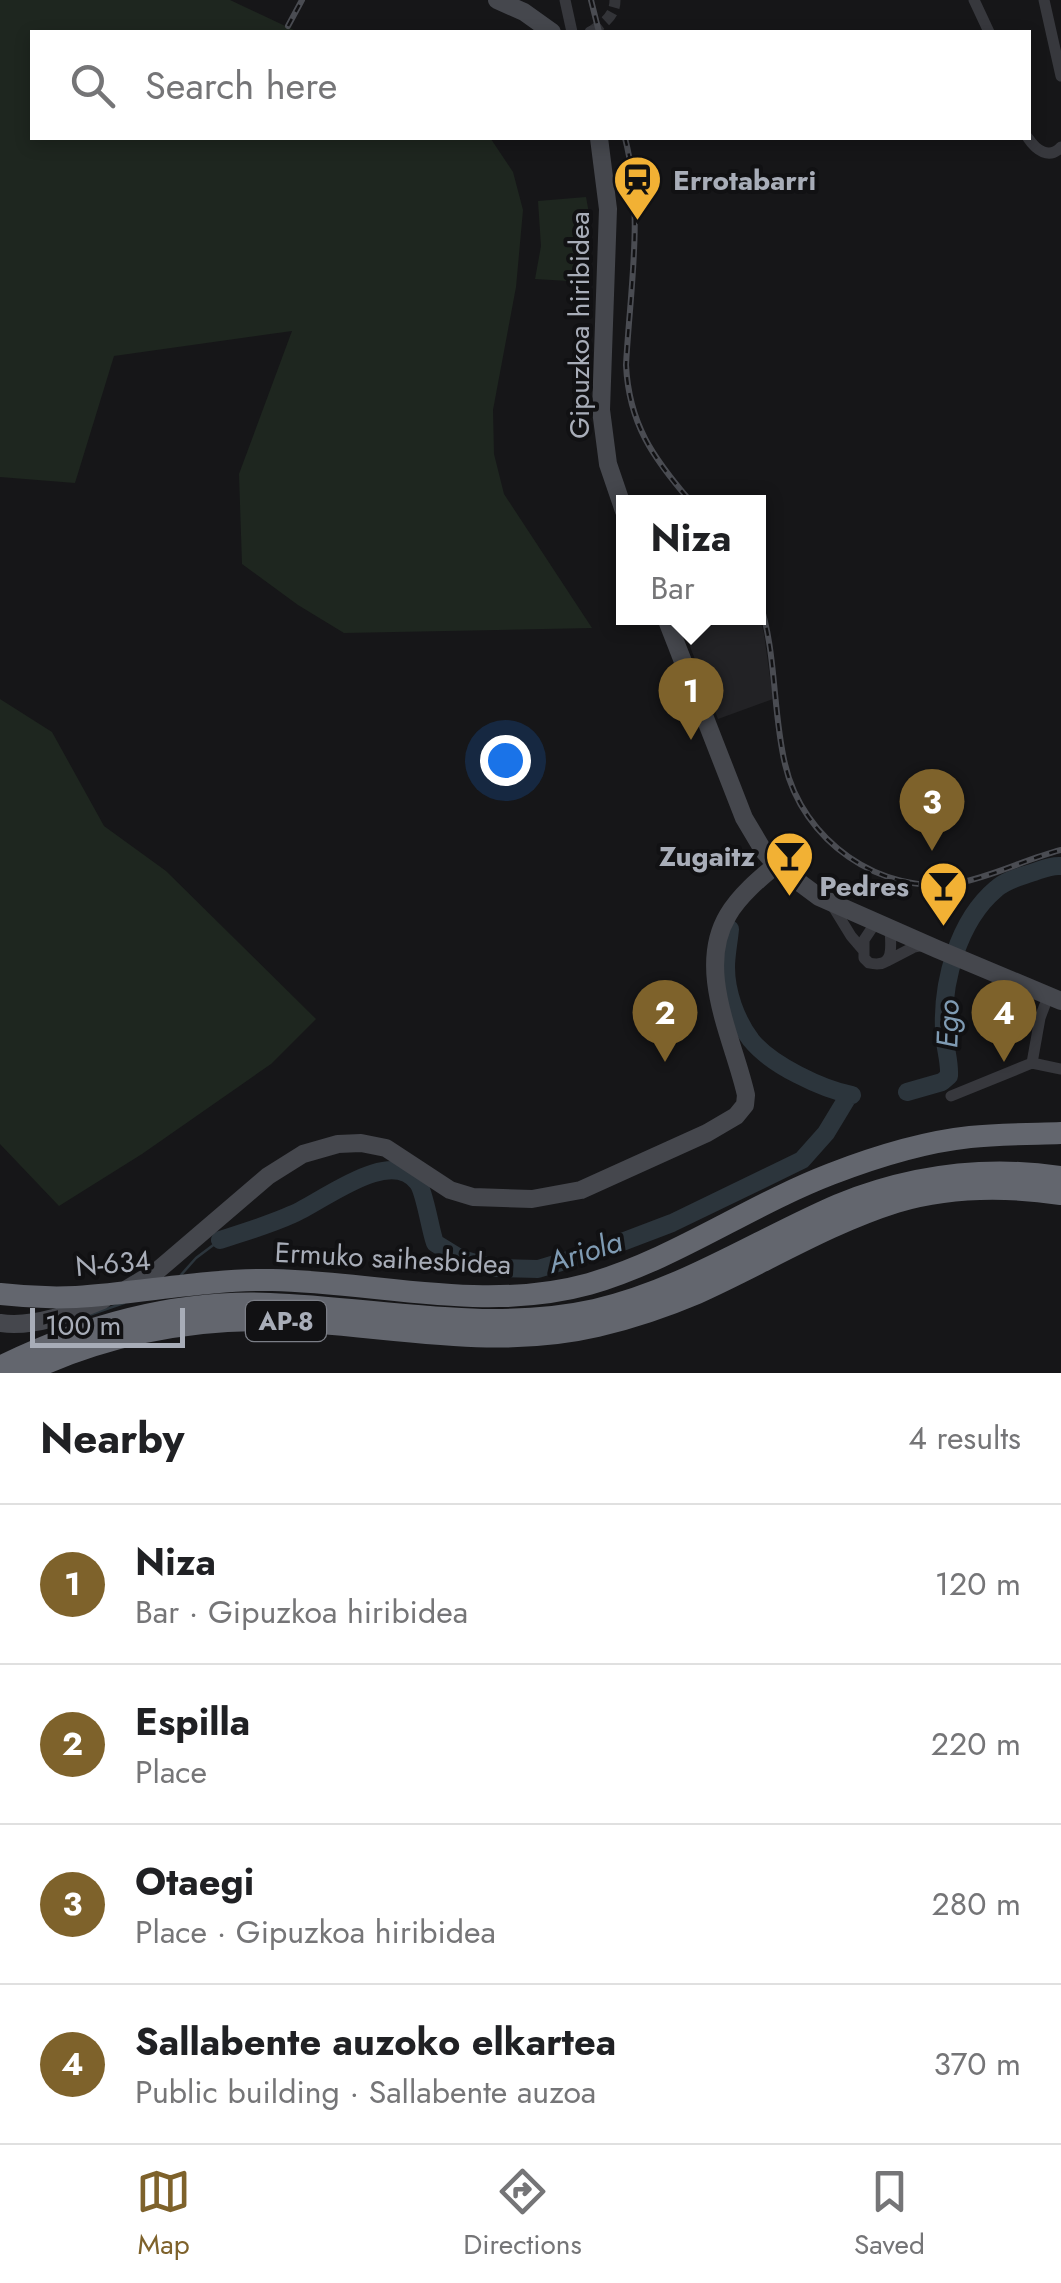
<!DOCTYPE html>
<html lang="en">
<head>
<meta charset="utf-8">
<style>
  body { margin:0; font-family:Jost,sans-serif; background:#f6f6f6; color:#202124 }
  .scale { position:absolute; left:30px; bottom:25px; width:155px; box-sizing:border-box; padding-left:10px; border:5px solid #a8adb8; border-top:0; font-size:28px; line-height:35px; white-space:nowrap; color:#a8adb8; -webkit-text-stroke:8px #111113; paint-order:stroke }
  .you { position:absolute; left:505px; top:760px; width:35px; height:35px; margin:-25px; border:8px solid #fff; border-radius:50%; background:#1a73e8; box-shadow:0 0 0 15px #1a73e833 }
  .badge { display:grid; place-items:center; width:65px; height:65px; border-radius:50%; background:#7e622b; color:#fff; font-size:32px; font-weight:700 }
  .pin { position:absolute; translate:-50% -82px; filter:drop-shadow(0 2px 5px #0008) }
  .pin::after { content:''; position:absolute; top:52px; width:35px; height:30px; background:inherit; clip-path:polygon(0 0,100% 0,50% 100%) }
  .popup { position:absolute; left:616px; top:495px; width:150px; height:130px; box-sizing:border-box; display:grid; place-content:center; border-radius:0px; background:#fff; filter:drop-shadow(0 2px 8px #0005); font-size:32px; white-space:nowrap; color:#757577 }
  .popup b { font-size:38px; color:#202124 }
  .popup::after { content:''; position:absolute; left:50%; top:100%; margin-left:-20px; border:20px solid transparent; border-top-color:#fff }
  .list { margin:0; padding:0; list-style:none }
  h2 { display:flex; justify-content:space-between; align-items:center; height:130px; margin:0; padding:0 40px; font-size:42px }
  h2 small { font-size:32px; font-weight:400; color:#757577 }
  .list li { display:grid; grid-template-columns:65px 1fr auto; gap:30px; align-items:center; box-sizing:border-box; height:160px; padding:0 40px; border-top:2px solid #e0e0e0 }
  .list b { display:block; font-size:38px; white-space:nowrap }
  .list p { margin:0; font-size:32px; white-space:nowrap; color:#757577 }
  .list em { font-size:32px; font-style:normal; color:#757577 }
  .icon { flex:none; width:55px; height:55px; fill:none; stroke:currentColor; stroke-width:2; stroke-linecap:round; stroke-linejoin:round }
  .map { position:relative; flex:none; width:1061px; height:1373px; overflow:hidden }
  .search { position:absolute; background:#fff; box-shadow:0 5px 15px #0003; left:30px; right:30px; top:30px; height:110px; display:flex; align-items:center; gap:25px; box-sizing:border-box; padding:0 35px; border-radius:0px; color:#757577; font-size:38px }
  .sheet { height:770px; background:#fff }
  nav { display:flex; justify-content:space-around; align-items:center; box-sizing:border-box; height:140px; border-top:2px solid #e0e0e0; background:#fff; font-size:28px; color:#757577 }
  nav a { display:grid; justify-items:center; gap:5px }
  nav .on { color:#7e622b }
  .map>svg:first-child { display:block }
</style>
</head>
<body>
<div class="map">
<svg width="1061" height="1373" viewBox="0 0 1061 1373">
  <rect width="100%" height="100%" fill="#161618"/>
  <!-- built -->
  <path fill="#222225" d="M759,615L764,634L773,699L718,719L679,618H758Z"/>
  <!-- green -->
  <path fill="#1e261f" d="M0,0H230L298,32H32V138L491,139L513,172L523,210L516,287L493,410L494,454L504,494L592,628L344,633L298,605L242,564L239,474L292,331L114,356L75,483L0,477Z
    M586,197L590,219L588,220L585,282L535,279L541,246L538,201Z
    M0,699L52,732L104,826L166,871L316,1019L271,1064L142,1154L59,1206L0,1144Z"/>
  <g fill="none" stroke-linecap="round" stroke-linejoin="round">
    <!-- stream -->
    <path stroke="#2c353c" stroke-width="2.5" d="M180,1276L196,1258L220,1240
      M89,1315L124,1303"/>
    <!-- river -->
    <path stroke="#2c353c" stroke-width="18" d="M730,929C729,941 726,955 726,967C726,992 736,1020 751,1040C771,1065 822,1089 852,1095
      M907,1092L942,1082L949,1076C950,1060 944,1046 944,1030C942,982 958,921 996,889C1006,880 1019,877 1031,873C1041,870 1050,865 1061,866
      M220,1240C244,1232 269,1225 293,1214C322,1202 391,1145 418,1183C425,1193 430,1229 435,1243L461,1259L494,1268L538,1269L601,1250L672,1223L802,1160L826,1133L849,1095"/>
    <!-- street-tunnel -->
    <path stroke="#333438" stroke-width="11" stroke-dasharray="11 5.5" stroke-linecap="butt" d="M592,31C604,23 615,16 615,0"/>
    <!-- street -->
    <path stroke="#37383d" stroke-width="11" d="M565,0L572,32
      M974,0L989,32
      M1044,0L1061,76
      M590,32L592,31
      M1028,138C1036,150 1049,160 1061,147
      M832,905L851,936L863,950
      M876,922L864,940V958L869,963C895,969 891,947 890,929
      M887,961L914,947L924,945
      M1032,1063L1040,1018L1049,994
      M951,1096L1032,1063L1061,1069"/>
    <!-- secondary -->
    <path stroke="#45474d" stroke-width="18" d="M497,0L524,12L552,32
      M599,138L608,209L601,410L608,464L624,511
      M666,618L744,818L763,850L776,865L819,897L937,949L1061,1001
      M127,1289L157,1271L268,1176L303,1154L338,1144L361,1143L386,1148L450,1190L473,1197L532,1199L581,1190L707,1133L736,1116L745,1105L746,1095C734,1040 695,970 728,915C739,896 759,879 776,865
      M0,1323C35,1328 71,1313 103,1300"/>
    <!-- highway -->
    <path stroke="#63666e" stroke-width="22" d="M0,1294C25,1297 51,1298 76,1297C141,1293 207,1279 272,1280C378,1282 484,1313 589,1284C675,1259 748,1206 831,1174C875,1157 923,1142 970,1137C1000,1134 1031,1134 1061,1133
      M0,1367C84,1326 176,1300 270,1304C379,1308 486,1334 595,1310C682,1290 757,1240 838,1205C909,1176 985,1166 1061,1177
      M24,1373C99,1337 183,1319 266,1320C377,1322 486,1352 597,1326C631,1318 664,1307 697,1293C764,1263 826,1224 896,1202C950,1186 1006,1186 1061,1194"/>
    <defs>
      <path id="rail" d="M591,0L599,32
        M288,26L302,0
        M625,138C644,211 630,290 626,365C629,424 653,458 691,502
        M758,597C777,651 772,709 785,764C802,840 880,896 958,883C994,876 1026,859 1061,850"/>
    </defs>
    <!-- rail casing -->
    <use href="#rail" stroke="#4a4c52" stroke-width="6"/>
    <!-- rail -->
    <use href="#rail" stroke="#111113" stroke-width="2.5" stroke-dasharray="8" stroke-linecap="butt"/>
  </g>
  <!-- icons -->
  <defs>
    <symbol id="station-pin" viewBox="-11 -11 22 30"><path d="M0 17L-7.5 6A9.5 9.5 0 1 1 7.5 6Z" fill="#f2b134" stroke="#111113"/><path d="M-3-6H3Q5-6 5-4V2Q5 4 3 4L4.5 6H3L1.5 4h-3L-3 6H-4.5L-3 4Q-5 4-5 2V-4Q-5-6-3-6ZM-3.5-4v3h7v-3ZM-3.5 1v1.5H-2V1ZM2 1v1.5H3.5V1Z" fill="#111"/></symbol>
    <symbol id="bar-pin" viewBox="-11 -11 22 30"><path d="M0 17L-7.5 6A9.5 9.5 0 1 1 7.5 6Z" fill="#f2b134" stroke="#111113"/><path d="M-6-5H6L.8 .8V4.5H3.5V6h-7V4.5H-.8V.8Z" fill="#111"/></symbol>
  </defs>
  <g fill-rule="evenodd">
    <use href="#station-pin" x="610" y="152" width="55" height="75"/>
    <use href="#bar-pin" x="762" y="828" width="55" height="75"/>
    <use href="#bar-pin" x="916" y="858" width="55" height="75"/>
  </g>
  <g text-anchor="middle" stroke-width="8" stroke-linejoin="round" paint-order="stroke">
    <!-- shield labels -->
    <rect fill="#111113" stroke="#7b7e86" stroke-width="2.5" x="246" y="1301" width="80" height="40" rx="8"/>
    <g font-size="25" font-weight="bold" fill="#a8adb8">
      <text x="286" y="1330">AP-8</text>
    </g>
    <!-- poi labels -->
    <g font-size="28" font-weight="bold" fill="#a8adb8" stroke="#111113" text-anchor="end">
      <text x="673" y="190" text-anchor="start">Errotabarri</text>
      <text x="755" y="866">Zugaitz</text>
      <text x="909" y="896">Pedres</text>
    </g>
    <!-- street labels -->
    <g font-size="28" fill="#a8adb8" stroke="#111113">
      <text transform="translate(579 325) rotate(-90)" y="10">Gipuzkoa hiribidea</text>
      <text transform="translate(393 1258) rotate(3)" y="10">Ermuko saihesbidea</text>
      <text transform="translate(113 1263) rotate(-5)" y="10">N-634</text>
    </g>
    <!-- water labels -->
    <g font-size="30" font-style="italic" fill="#7f9bb3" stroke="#111113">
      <text transform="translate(948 1024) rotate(-88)" y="10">Ego</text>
      <text transform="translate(585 1252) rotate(-18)" y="10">Ariola</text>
    </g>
  </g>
</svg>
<div class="scale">100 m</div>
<div class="you"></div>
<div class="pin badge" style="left:691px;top:740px">1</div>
<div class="popup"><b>Niza</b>Bar</div>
<div class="pin badge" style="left:665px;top:1062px">2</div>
<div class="pin badge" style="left:932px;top:851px">3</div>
<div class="pin badge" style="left:1004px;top:1062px">4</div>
<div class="search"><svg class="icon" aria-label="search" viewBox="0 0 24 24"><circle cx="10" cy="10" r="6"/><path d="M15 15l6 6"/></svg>Search here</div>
</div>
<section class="sheet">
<h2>Nearby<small>4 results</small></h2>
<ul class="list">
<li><span class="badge">1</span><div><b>Niza</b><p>Bar · Gipuzkoa hiribidea</p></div><em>120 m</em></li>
<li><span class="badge">2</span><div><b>Espilla</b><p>Place</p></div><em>220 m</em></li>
<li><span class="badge">3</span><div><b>Otaegi</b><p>Place · Gipuzkoa hiribidea</p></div><em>280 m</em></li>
<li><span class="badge">4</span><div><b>Sallabente auzoko elkartea</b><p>Public building · Sallabente auzoa</p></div><em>370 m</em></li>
</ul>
</section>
<nav>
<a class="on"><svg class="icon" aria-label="map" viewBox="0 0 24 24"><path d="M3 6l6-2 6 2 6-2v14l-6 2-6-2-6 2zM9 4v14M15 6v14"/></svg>Map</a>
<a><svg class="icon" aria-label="directions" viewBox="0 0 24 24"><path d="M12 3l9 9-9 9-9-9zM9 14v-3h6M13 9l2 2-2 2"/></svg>Directions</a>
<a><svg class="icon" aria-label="saved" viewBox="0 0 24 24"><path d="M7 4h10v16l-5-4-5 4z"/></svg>Saved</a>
</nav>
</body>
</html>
